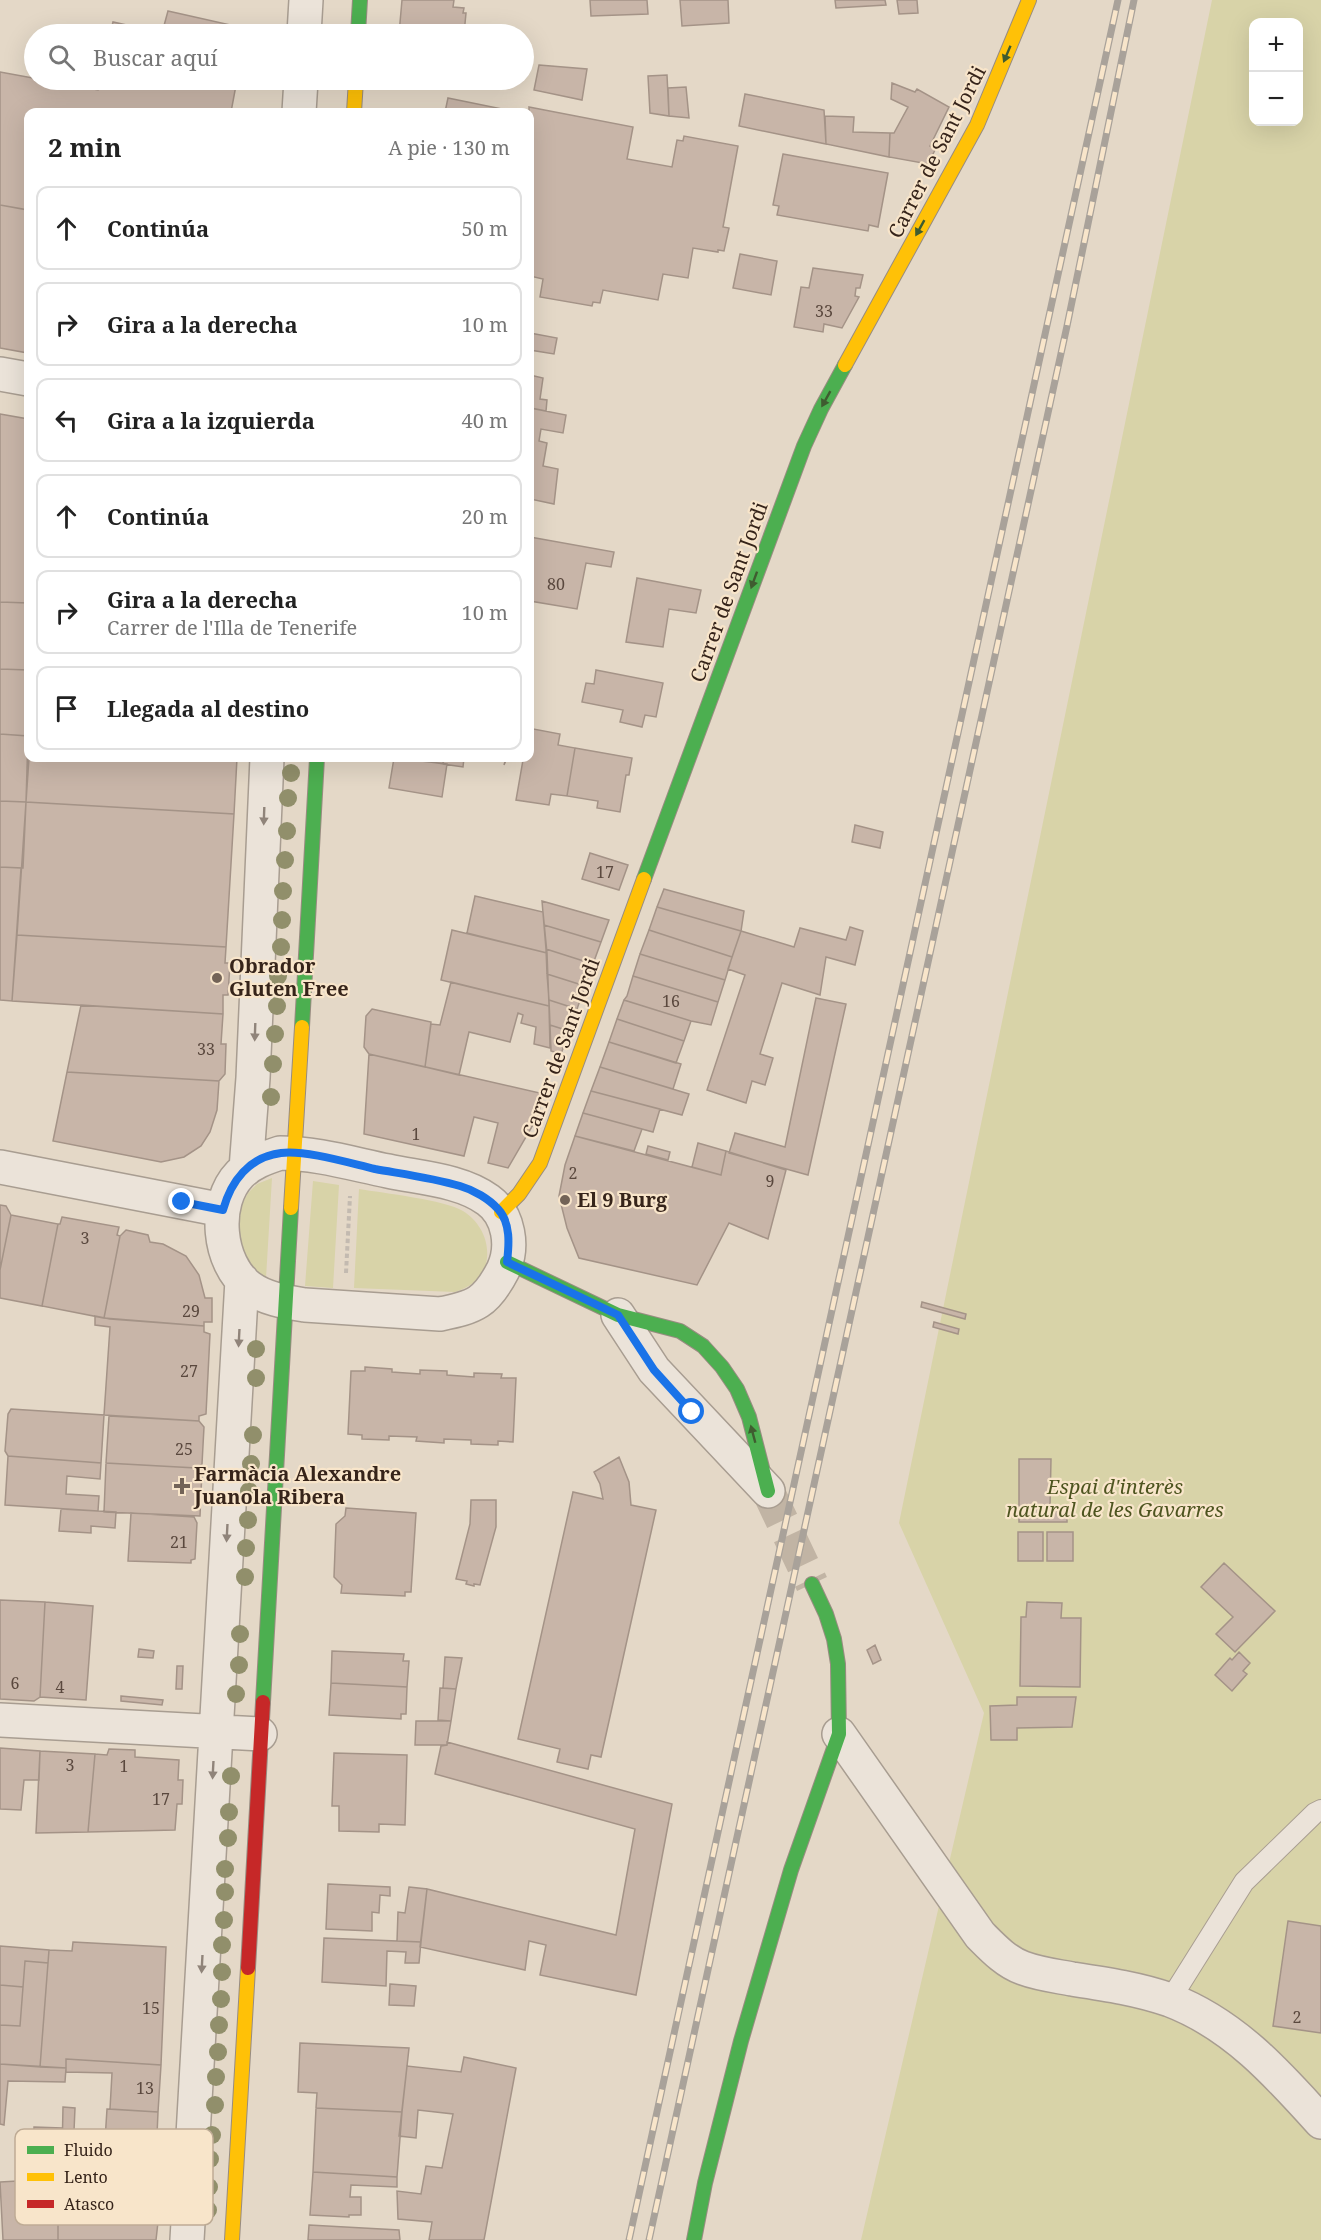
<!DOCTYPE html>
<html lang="es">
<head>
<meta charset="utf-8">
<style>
  body { margin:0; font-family:"Noto Serif",serif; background:#f6f6f6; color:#222 }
  .controls { position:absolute; right:18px; top:18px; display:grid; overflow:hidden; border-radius:12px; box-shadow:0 6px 24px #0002 }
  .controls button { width:54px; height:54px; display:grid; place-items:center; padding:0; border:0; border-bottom:2px solid #e0e0e0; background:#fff; color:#222; font:30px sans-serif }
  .stop { position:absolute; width:18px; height:18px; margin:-14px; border:4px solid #1a73e8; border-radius:50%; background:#fff }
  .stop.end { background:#1a73e8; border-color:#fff; box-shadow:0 2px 6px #0008 }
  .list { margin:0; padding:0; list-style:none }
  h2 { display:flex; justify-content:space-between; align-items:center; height:78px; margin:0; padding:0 24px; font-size:26px }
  h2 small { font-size:20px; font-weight:400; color:#767676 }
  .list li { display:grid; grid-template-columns:39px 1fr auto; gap:18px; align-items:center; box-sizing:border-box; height:84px; margin:0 12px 12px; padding:0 12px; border:2px solid #e0e0e0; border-radius:12px }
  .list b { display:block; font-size:22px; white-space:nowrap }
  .list p { margin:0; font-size:20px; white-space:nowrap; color:#767676 }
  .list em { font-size:20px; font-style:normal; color:#767676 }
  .icon { flex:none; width:33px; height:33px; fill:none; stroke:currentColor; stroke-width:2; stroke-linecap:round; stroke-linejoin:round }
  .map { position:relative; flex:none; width:1321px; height:2240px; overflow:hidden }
  .search { position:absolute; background:#fff; box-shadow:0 6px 24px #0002; left:24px; top:24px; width:510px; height:66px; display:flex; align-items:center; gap:15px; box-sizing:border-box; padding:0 21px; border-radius:33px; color:#767676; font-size:22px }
  .panel { position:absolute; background:#fff; box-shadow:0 6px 24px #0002; left:24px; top:108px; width:510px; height:654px; border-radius:12px }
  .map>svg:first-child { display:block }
</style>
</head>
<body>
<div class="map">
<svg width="1321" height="2240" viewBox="0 0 1321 2240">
  <rect width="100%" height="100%" fill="#e4d8c7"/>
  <!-- green -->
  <path fill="#d8d3a8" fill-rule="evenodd" d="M1212,0H1321V2240H861L984,1713L899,1523ZM1254,22H1298V122H1254Z
    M272,1178L266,1278L250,1269L235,1234L241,1206L248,1193L257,1184Z
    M313,1181L339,1185L333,1288L305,1286Z
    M359,1189C383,1193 445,1200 463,1211C479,1221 489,1239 487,1258C485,1278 472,1286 455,1292L354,1288Z"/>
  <!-- building -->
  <path fill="#c8b5a8" stroke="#a49387" stroke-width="1.5" d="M402,0H454L453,7L464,8L463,13H466L464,34H399Z
    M590,0H647L648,14L591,16Z
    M680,0H728L729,23L682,26Z
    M835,0H885L886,5L836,8Z
    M897,0H917L918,13L899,14Z
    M168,11L235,26L233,34H110L113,22L162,33Z
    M539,65L587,69L582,100L534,90Z
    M0,72L98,90L100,80H237L231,112H28V210L0,205Z
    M667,75L669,116L650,113L648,76Z
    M892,83L915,92L917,89L949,107L930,146L936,148L928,164L889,157L890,133H894L908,107L891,99Z
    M686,87L689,118L669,116L668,88Z
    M745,94L824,110L826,144L739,126Z
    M448,98L507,110L506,112H445Z
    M529,107L633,127L627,159L672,167L677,140L683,141L684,136L738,146L723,227L729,228L724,251L718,250V252L693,248L688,278L663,274L658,300L603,290L600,303L593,302L592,306L540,297L543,279L530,276Z
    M825,116L854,117L853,132L890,133L889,157L826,144Z
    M783,154L888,173L878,227L869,225L868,231L777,215L779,206L773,205Z
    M0,205L28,210V353L0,348Z
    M740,254L777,261L771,295L733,288Z
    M813,268L863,275L860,288H856L855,296L859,297L842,328L824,324L823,332L794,327L801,287L809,288Z
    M530,333L557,338L554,354L530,350Z
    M530,375L543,378L540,399L547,400L546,411L531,408L532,397H530Z
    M530,408L566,415L563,433L541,429L539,441L547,443L543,466L558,469L554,504L530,499Z
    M0,414L28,419V603L0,602Z
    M530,537L614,552L611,567L586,563L577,609L530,601Z
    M637,578L701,590L696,613L669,609L663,647L626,642Z
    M0,602L28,603V670L0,669Z
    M0,669L28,670V736L0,734Z
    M596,670L663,683L656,717L645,715L642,727L620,722L623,710L582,702L586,683L594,684Z
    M530,724L533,725V729L560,734L558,745L575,748L567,796L551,794L549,805L516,800L523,760L507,758L504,765L506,758H530Z
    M0,734L28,736L26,802L0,801Z
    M575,748L632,758L629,775H626L620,812L597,808L598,801L567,796Z
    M29,758H237L234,814L26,802Z
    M394,758L447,764L442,797L389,788Z
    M420,758H444L443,764L419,760Z
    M444,758H464L463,767L443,764Z
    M0,801L26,802L23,868L0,867Z
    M26,802L234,814L226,947L17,935Z
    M855,825L883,832L880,848L852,842Z
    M590,853L628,865L619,890L582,879Z
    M0,867L21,868L12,1001L0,1000Z
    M664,889L744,911L741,931L657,907Z
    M475,896L543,912L547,953L467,933Z
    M542,901L609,920L601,942L544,925Z
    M657,907L741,931L732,957L649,930Z
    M544,925L601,942L593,964L546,949Z
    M850,927L863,931L855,965L826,957L820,995L782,983L760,1054L773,1058L765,1085L752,1081L746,1103L707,1090L745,975L728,969L741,931L794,947L800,928L846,940Z
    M452,930L547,953L549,1006L441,980Z
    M649,930L732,957L725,980L640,954Z
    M17,935L226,947L225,963H230L228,995H223V1014L12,1001Z
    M546,949L593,964L585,986L547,974Z
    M640,954L725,980L718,1002L633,976Z
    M547,974L585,986L577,1009L549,1000Z
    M633,976L718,1002L711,1025L691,1021L624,1000L627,996Z
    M451,982L549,1006L550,1048L534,1044L536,1027L521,1023L523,1015L518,1013L510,1042L469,1032L459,1075L425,1067L431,1024L440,1025Z
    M816,998L846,1004L808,1175L729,1153L735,1133L785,1147Z
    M549,1000L577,1009L569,1031L550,1025Z
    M624,1000L691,1021L684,1041L617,1019Z
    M81,1005L223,1014L221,1044H226L225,1074L219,1081L67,1072Z
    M372,1009L431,1022L425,1067L369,1054L364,1047L366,1016Z
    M617,1019L684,1041L676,1063L609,1042Z
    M550,1025L569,1031L561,1054L551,1051Z
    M609,1042L681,1064L673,1089L600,1067Z
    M369,1054L544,1094L537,1118L508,1168L488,1163L498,1123L474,1117L464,1156L364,1134Z
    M600,1067L689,1094L682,1115L591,1091Z
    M67,1072L219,1081L217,1110L210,1132L201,1146L184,1157L161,1162L53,1141Z
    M591,1091L660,1109L653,1132L583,1113Z
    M583,1113L642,1129L634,1151L575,1136Z
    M575,1136L721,1175L726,1151L786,1170L768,1239L729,1223L697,1285L579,1258L567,1228L559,1196L565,1165Z
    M698,1143L726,1151L721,1175L692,1167Z
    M648,1146L670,1152L668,1160L646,1154Z
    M0,1205L6,1206L11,1215L0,1270Z
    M11,1215L58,1224L42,1306L0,1298V1270Z
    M62,1217L119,1227L117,1235L120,1236L104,1318L42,1306L58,1224H60Z
    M126,1230L148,1235L150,1242L163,1244L186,1256L199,1275L205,1298H212V1322H204V1326L104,1318L120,1236Z
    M922,1302L966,1314L965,1319L921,1307Z
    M95,1316L110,1319L204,1326V1332L210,1334L206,1414L199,1416V1421L104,1415L110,1327L95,1325Z
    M934,1322L959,1329L958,1334L933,1327Z
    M365,1367L392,1369V1372L420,1374V1370L447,1371V1375L474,1377V1373L502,1374L501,1378H516L513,1442L498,1441V1445L471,1444V1440L444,1439V1443L416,1441L417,1437L389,1436V1440L362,1439V1435L348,1434L351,1371H365Z
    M11,1409L104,1415L101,1463L8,1456L5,1451L8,1414Z
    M109,1416L199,1421L204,1427L202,1464L196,1468L106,1463Z
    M8,1456L101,1463L100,1479L67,1476L66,1494L99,1496L98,1511L5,1505Z
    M619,1457L629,1482L631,1505L656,1510L601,1757L591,1755L588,1769L557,1762L560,1749L518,1739L573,1492L603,1499L600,1484L594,1472Z
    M1019,1459H1051L1050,1507H1067V1522H1019Z
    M106,1463L196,1468V1470H202L200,1516L104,1512Z
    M471,1500H496V1527L480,1585L474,1584V1586L466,1584L467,1581L456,1579L470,1524Z
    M346,1508L416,1513L411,1592H405V1596L341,1593L342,1585L334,1577L336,1524L345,1516Z
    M61,1509L116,1512L115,1528L91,1526V1533L59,1531Z
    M131,1513L194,1517L197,1523L195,1559L191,1560V1563L128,1561Z
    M1018,1532H1043V1561H1018Z
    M1047,1532H1073V1561H1047Z
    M1224,1563L1275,1611L1235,1652L1216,1634L1233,1617L1201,1587Z
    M0,1600L45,1602L40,1697L34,1701L0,1699Z
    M45,1602L93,1606L86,1700L40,1697Z
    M1027,1602L1062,1603L1061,1618H1081L1080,1687L1020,1686L1021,1617H1026Z
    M875,1645L881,1660L873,1664L867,1650Z
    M139,1649L154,1651L153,1658L138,1657Z
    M332,1651L404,1654L403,1661H409L407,1687L331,1683Z
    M1239,1652L1250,1663L1243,1671L1247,1674L1232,1691L1215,1675L1230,1658L1232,1660Z
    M445,1657L462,1658L456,1689L443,1688Z
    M177,1666H183L182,1689H176Z
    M331,1683L407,1687L406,1714H401V1719L329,1715Z
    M440,1688L456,1689L451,1721L438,1720Z
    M121,1696L163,1700L162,1705L121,1701Z
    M1017,1697H1076L1072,1727L1017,1728V1740H991L990,1706L1017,1705Z
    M416,1721H451L447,1745H415Z
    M447,1742L672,1804L636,1995L540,1975L546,1945L529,1941L525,1970L420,1947L427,1889L616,1935L635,1829L435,1774L441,1746L447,1745Z
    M0,1748L40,1751L39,1780H24L21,1810L0,1809Z
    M109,1749L135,1750V1757L179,1760L178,1780H183L182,1804H177L175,1830L88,1832L95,1754L107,1755Z
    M40,1751L95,1754L88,1832L36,1833Z
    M334,1753L407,1755L405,1825L379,1824V1832L339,1831V1806H332Z
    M328,1884L390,1887V1896L380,1895L379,1913L372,1912V1931L326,1929Z
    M409,1887L427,1889L421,1942L397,1941L398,1912L405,1913Z
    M1288,1921L1321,1926V2033L1273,2026Z
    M324,1938L421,1942L419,1963H405L406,1952L387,1951L386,1986L322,1982Z
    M73,1942L166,1947L161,2065L66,2059V2068L40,2067L49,1950L72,1951Z
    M0,1946L49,1950L48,1963L25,1961L23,1987L0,1985Z
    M25,1961L48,1963L40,2067L0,2064V2025L20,2026Z
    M390,1984L416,1986L414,2006L389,2005Z
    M0,1985L23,1987L20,2026L0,2025Z
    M300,2043L409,2048L402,2112L316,2108L317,2093L298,2092Z
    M464,2057L516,2068L484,2240H429L432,2222L398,2219L397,2191L421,2194L426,2166L442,2168L453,2114L418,2110L416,2138L399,2136L407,2066L461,2072Z
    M66,2059L161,2065L158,2112L110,2109L112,2073L66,2072Z
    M0,2064L66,2068L65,2082L8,2081L4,2125L0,2124Z
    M63,2107L75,2108L73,2154H62Z
    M316,2108L402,2112L397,2177L313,2172Z
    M107,2109L158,2112L156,2158L104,2156Z
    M34,2127L62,2128L60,2179L32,2180Z
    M313,2172L397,2177V2187L351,2185L350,2197H361V2215H349V2217L310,2215Z
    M52,2179L53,2200L58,2201V2240H3L0,2182Z
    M58,2201L159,2213L156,2240H58Z
    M309,2225L399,2230L400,2240H308Z"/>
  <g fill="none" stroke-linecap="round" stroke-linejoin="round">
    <!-- secondary-tunnel -->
    <path stroke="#c1b4a4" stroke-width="33" stroke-dasharray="33 16" stroke-linecap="butt" d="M768,1491L812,1584"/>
    <defs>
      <path id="lane" d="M1170,2000L1244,1882L1315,1813L1321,1810"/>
      <path id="street" d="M304,34L306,0
        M299,112L301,80
        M0,374L28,379
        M280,1153C316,1153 353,1164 388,1171C420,1178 461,1180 488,1200C509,1215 514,1247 503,1270C486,1303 475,1307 440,1314L305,1305C286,1302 265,1299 249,1287C218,1263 212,1203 240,1174C251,1163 265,1158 280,1153Z
        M0,1167L223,1210
        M246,1169L253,1078L267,758
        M618,1315L654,1370L768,1491
        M0,1720L260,1734
        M839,1734L980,1935C993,1948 1006,1962 1023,1968C1039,1974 1056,1976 1072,1979C1105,1984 1139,1989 1170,2000C1233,2024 1277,2073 1321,2122
        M187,2240L242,1280"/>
      <path id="fast" d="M358,34L360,0
        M644,879L804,446L821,409L845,365
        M302,1027L317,758
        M507,1262L618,1315L680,1331L703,1346L722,1367L737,1389L749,1417L768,1491
        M263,1702L291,1208
        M694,2240L705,2183L741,2041L791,1870L839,1734L838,1664L834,1639L826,1614L812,1584"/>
      <path id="slow" d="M354,112L356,80
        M845,365L977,125L1029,0
        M291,1208L302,1027
        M501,1212L519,1194L540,1163L644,879
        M232,2240L248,1968"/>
      <path id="jam" d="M248,1968L263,1702"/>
    </defs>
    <!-- lane casing -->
    <use href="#lane" stroke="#a89d91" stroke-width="22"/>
    <!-- street casing -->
    <use href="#street" stroke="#a89d91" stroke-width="36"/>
    <!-- fast casing -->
    <use href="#fast" stroke="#988c81" stroke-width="16"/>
    <!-- slow casing -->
    <use href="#slow" stroke="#988c81" stroke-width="16"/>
    <!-- jam casing -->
    <use href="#jam" stroke="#988c81" stroke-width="16"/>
    <!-- path -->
    <path stroke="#c3bab0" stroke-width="4" stroke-dasharray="4.5 3" stroke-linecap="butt" d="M346,1273L350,1196"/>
    <!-- lane -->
    <use href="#lane" stroke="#ebe3d9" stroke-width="20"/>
    <!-- street -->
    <use href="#street" stroke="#ebe3d9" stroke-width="33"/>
    <!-- fast -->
    <use href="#fast" stroke="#4caf50" stroke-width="14"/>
    <!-- slow -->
    <use href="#slow" stroke="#ffc107" stroke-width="14"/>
    <!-- jam -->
    <use href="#jam" stroke="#c62828" stroke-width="14"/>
    <defs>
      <path id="rail" d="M629,2240L1118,0
        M649,2240L1067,326L1134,0"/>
    </defs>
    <!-- rail casing -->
    <use href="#rail" stroke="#a9a29a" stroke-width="7"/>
    <!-- rail -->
    <use href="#rail" stroke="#f8e5ca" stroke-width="4.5" stroke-dasharray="14" stroke-linecap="butt"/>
  </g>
  <!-- trees -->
  <g fill="#918f6b">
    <circle cx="291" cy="773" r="9"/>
    <circle cx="288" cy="798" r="9"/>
    <circle cx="287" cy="831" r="9"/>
    <circle cx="285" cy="860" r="9"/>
    <circle cx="283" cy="891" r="9"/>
    <circle cx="282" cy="920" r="9"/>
    <circle cx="281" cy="947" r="9"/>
    <circle cx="278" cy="976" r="9"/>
    <circle cx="277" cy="1006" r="9"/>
    <circle cx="275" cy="1034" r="9"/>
    <circle cx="273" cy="1064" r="9"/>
    <circle cx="271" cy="1097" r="9"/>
    <circle cx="256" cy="1349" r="9"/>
    <circle cx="256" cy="1378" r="9"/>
    <circle cx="253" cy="1435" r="9"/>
    <circle cx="251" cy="1464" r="9"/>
    <circle cx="249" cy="1491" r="9"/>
    <circle cx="248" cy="1520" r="9"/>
    <circle cx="246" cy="1548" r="9"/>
    <circle cx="245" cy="1577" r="9"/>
    <circle cx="240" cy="1634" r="9"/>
    <circle cx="239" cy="1665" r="9"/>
    <circle cx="236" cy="1694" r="9"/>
    <circle cx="231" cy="1776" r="9"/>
    <circle cx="229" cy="1812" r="9"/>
    <circle cx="228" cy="1838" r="9"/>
    <circle cx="225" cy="1869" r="9"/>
    <circle cx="225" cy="1892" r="9"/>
    <circle cx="224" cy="1920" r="9"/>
    <circle cx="222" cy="1945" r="9"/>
    <circle cx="222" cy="1972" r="9"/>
    <circle cx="221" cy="1999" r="9"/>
    <circle cx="219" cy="2025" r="9"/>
    <circle cx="218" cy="2052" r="9"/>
    <circle cx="216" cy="2077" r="9"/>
    <circle cx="215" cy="2105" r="9"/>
    <circle cx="212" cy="2135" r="9"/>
    <circle cx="210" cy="2159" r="9"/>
    <circle cx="209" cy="2187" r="9"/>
    <circle cx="208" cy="2210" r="9"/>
  </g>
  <!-- one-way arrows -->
  <defs><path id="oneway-solid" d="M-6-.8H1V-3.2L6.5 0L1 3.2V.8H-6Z" transform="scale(1.5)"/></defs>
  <g fill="#3f5c30">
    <use href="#oneway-solid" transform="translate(1007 54) rotate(113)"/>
    <use href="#oneway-solid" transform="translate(920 228) rotate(119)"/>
    <use href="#oneway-solid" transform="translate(826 399) rotate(119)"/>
    <use href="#oneway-solid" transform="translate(754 580) rotate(110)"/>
    <use href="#oneway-solid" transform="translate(753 1434) rotate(-105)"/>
  </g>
  <g fill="#90847a">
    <use href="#oneway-solid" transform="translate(264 816) rotate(92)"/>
    <use href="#oneway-solid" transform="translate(255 1032) rotate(92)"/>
    <use href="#oneway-solid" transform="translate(239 1338) rotate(93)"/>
    <use href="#oneway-solid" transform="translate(227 1533) rotate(93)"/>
    <use href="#oneway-solid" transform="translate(213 1770) rotate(93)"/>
    <use href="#oneway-solid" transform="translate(202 1964) rotate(93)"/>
  </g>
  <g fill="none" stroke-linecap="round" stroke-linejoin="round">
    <!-- route -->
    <path stroke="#1a73e8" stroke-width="8" d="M182,1202L223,1210C231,1181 249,1157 281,1153C306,1150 349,1163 375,1169C403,1174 433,1178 460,1186C474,1190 489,1199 498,1209C511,1223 509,1245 507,1262L618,1315L654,1370L692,1412"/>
  </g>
  <!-- markers -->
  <g fill="#736357" stroke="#f8e5ca" stroke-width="2">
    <circle cx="217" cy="978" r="6"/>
    <circle cx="565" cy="1200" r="6"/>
    <path d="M179 1477h6v6h6v6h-6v6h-6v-6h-6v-6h6z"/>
  </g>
  <g text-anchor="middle" stroke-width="4.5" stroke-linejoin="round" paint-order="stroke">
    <!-- number labels -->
    <g font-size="16" fill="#5a483e">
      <text x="824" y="317">33</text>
      <text x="556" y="590">80</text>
      <text x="605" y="878">17</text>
      <text x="671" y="1007">16</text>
      <text x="206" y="1055">33</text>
      <text x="416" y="1140">1</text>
      <text x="573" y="1179">2</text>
      <text x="770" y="1187">9</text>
      <text x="85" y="1244">3</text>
      <text x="191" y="1317">29</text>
      <text x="189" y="1377">27</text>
      <text x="184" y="1455">25</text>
      <text x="179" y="1548">21</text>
      <text x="15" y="1689">6</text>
      <text x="60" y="1693">4</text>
      <text x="70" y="1771">3</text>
      <text x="124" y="1772">1</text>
      <text x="161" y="1805">17</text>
      <text x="151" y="2014">15</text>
      <text x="1297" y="2023">2</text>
      <text x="145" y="2094">13</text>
    </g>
    <!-- street labels -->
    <g font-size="20" fill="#36241a" stroke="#f8e5ca">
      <text transform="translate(937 152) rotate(-63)" y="7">Carrer de Sant Jordi</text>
      <text transform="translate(729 592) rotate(-70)" y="7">Carrer de Sant Jordi</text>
      <text transform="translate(561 1048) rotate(-70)" y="7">Carrer de Sant Jordi</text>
    </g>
    <!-- poi labels -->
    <g font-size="20" font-weight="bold" fill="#36241a" stroke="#f8e5ca" text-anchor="start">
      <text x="229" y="973">Obrador<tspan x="229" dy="23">Gluten Free</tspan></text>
      <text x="577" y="1207">El 9 Burg</text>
      <text x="194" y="1481">Farmàcia Alexandre<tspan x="194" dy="23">Juanola Ribera</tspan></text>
    </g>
    <!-- park labels -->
    <g font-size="20" font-style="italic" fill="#4d541f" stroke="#f8e5ca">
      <text x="1115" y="1494">Espai d'interès<tspan x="1115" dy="23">natural de les Gavarres</tspan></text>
    </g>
  </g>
  <!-- legend -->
  <rect x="15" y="2129" width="198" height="96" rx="9" fill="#f8e5ca" stroke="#beab95" stroke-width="1.5"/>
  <rect x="27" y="2146" width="27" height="8" fill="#4caf50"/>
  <rect x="27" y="2173" width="27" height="8" fill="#ffc107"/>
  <rect x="27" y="2200" width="27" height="8" fill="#c62828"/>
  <g font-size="16" fill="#36241a">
    <text x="64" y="2156">Fluido</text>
    <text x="64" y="2183">Lento</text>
    <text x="64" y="2210">Atasco</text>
  </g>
</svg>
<div class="controls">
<button>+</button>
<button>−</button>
</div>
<div class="stop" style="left:692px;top:1412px"></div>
<div class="stop end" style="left:182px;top:1202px"></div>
<div class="search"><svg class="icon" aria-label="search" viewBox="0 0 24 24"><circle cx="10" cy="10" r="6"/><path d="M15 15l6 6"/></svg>Buscar aquí</div>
<section class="panel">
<h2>2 min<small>A pie · 130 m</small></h2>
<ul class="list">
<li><svg class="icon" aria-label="ahead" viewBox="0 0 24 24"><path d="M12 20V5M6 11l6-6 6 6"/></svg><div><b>Continúa</b></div><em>50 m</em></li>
<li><svg class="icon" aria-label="right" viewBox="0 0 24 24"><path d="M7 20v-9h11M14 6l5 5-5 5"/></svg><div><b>Gira a la derecha</b></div><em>10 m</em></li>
<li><svg class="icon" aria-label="left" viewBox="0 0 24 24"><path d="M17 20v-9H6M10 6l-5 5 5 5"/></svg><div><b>Gira a la izquierda</b></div><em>40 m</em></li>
<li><svg class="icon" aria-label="ahead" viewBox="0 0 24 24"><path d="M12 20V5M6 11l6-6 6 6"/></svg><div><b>Continúa</b></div><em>20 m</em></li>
<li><svg class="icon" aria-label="right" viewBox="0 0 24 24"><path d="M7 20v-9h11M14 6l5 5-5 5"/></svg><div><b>Gira a la derecha</b><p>Carrer de l'Illa de Tenerife</p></div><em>10 m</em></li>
<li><svg class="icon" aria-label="arrive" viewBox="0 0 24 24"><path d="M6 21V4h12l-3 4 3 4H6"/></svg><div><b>Llegada al destino</b></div></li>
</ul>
</section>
</div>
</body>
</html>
